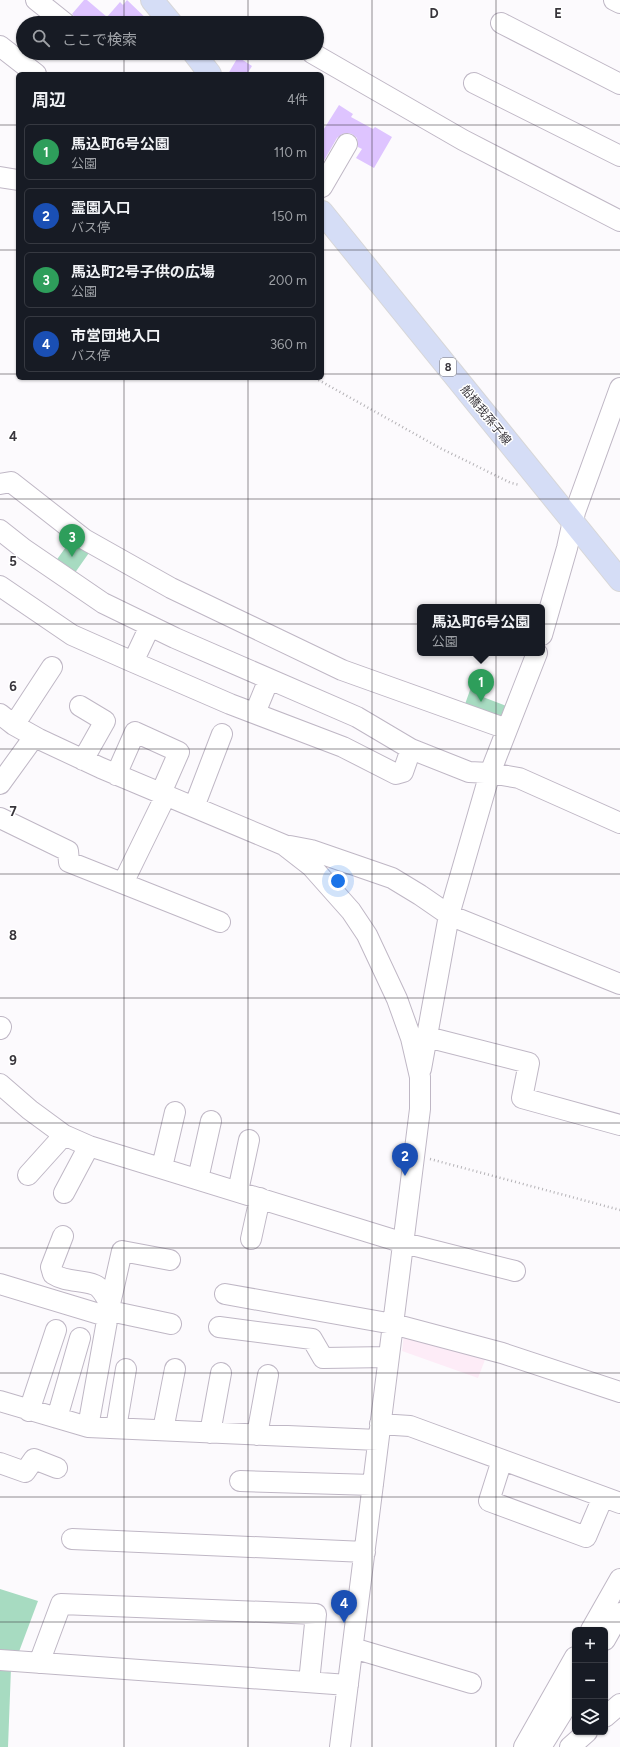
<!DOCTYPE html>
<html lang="ja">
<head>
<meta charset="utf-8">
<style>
  body { margin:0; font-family:Figtree,"Noto Sans JP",sans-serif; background:#242831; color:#f1f3f6 }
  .controls { position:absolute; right:12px; bottom:12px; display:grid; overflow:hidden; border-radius:6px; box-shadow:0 1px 3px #0004 }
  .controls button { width:36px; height:36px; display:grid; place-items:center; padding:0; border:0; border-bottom:1px solid #363941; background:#171b24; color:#f1f3f6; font:20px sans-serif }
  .you { position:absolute; left:338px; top:881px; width:14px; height:14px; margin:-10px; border:3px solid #fff; border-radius:50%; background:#1a73e8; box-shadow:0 0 0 6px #1a73e833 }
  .badge { display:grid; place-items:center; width:26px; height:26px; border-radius:50%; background:#db2777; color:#fff; font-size:13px; font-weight:700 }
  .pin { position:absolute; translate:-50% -33px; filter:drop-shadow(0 1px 2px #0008) }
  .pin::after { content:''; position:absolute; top:21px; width:14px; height:12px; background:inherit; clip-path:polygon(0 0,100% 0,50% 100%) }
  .popup { position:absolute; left:417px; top:604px; width:128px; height:52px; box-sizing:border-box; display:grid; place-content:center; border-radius:6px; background:#171b24; filter:drop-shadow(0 1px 3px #0005); font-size:13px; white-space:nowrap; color:#9ea1a6 }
  .popup b { font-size:15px; color:#f1f3f6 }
  .popup::after { content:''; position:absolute; left:50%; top:100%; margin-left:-8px; border:8px solid transparent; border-top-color:#171b24 }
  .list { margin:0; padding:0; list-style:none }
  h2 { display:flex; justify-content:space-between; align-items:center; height:52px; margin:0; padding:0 16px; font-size:17px }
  h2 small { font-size:13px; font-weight:400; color:#9ea1a6 }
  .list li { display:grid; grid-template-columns:26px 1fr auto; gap:12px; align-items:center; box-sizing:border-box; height:56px; margin:0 8px 8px; padding:0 8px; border:1px solid #363941; border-radius:6px }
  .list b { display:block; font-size:15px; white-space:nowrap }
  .list p { margin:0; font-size:13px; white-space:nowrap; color:#9ea1a6 }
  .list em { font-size:13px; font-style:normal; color:#9ea1a6 }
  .icon { flex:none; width:22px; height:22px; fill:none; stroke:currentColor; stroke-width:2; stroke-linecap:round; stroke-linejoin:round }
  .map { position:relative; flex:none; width:620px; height:1747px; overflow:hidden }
  .search { position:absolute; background:#171b24; box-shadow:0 1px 3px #0004; left:16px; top:16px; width:308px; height:44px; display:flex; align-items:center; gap:10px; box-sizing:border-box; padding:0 14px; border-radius:22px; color:#9ea1a6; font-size:15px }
  .panel { position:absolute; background:#171b24; box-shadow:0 1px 3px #0004; left:16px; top:72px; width:308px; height:308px; border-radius:6px }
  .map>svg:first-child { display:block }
</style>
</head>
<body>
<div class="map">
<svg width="620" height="1747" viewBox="0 0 620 1747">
  <rect width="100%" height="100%" fill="#fcfafd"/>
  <!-- industrial -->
  <path fill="#fdecf7" d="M405,1324L491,1344L478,1378L402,1351Z"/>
  <!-- green -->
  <path fill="#a7dbc1" d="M73,537L91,550L72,577L53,565Z
    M475,676L488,681L483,697L509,707L507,714L495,718L464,707Z
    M0,1589L38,1601L17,1657L0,1654Z
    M0,1666L11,1668L8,1747H0Z"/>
  <!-- building -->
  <path fill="#dec4ff" d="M84,0H87L107,17L120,2L123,5L127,0L151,23H80L72,14Z
    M238,57L252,66L247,74H228Z
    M339,105L353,114L351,117L373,129L375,127L392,137L374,168L356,158L362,149L358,147L357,138L352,134L347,133L342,134L337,138L322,164V132Z"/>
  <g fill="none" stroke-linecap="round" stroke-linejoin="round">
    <defs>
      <path id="minor" d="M36,0L65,23
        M614,0L620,3
        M501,23L620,84
        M0,46L36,74
        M312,53L463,140L620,221
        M474,83L620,156
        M0,177L18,180
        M322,187L347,144
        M0,484L11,482L84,539L171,588L342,670L507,729
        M0,530L24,549L103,603L175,638L357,717L411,749L469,772L490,773L519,778L620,823
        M0,586L72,635L133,662
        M150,626L133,662L230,704L343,747L396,774L403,772L411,749
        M542,635L567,548L575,512L620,388
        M80,706L105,721L83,760
        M255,713L269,679
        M0,714L14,725L39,739L101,768L284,845L311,866L351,911L367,935L397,999L411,1038L420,1077V1109L340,1747
        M14,725L52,667
        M116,775L135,732L179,752L161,793
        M0,784L34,737
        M194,807L222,734
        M0,818L68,851L69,862L220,922
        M290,846L311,850L392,878L420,895L449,915L620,984
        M123,883L166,795
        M0,1029L1,1027
        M427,1037L529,1063L522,1098L620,1125
        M421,1069L449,915L490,773L537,653
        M0,1084L30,1110L64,1135L89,1146L404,1243L515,1271
        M162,1167L175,1112
        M28,1175L64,1135
        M198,1179L211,1121
        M238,1191L249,1140
        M64,1193L89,1146
        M63,1236L51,1267L53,1274C67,1283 81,1279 95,1285C102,1288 106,1298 110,1304
        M251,1239L260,1198
        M0,1284L109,1317
        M225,1294L393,1324L502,1353L620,1392
        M110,1311L171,1324
        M219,1327L312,1339L323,1358L389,1357
        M0,1401L88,1427L378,1440
        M29,1411L56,1330
        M57,1418L80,1338
        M380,1424L410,1426L620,1503
        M88,1427L110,1304L122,1251L170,1260
        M116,1428L126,1369
        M163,1430L175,1369
        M210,1433L221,1373
        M257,1435L268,1375
        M502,1460L489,1501L586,1537L603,1497
        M0,1463L25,1472L34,1459L57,1468
        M240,1481L373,1485
        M72,1539L365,1552
        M591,1630L620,1579
        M605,1640L620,1613
        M353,1648L471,1683
        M0,1660L348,1685
        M39,1663L61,1604L316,1614L309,1682
        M605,1717L620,1704
        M524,1747L575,1657
        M541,1747L575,1692
        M570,1747L587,1732"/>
      <path id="major" d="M152,0L171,23
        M194,53L210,74
        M322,212L620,580"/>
    </defs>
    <!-- minor casing -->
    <use href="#minor" stroke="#bfb7c5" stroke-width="22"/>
    <!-- major casing -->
    <use href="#major" stroke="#d7d7d8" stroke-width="24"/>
    <!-- path -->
    <path stroke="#b4b2b6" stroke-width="2.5" stroke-dasharray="1 3" stroke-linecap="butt" d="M315,378L440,448L511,483L520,485
      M430,1159L620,1210"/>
    <!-- minor -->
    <use href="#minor" stroke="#fff" stroke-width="20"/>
    <!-- major -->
    <use href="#major" stroke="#d5ddf6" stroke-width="22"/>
  </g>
  <!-- grid -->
  <path fill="none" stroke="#38353b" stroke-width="1" stroke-opacity="0.55" d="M124,0V23M248,0V23M372,0V1747M496,0V1747M124,53V74M248,53V74M0,125H18M322,125H620M0,250H18M322,250H620M0,374H18M322,374H620M124,378V1747M248,378V1747M0,499H620M0,624H620M0,749H620M0,874H620M0,998H620M0,1123H620M0,1248H620M0,1373H620M0,1497H620M0,1622H620"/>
  <g text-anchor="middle" stroke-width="3" stroke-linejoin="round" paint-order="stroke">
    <!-- shield labels -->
    <rect fill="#fff" stroke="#747276" stroke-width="1" x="440" y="358" width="16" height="18" rx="3"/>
    <g font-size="11" font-weight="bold" fill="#38353b">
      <text x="448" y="371">8</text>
    </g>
    <!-- street labels -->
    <g font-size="12" fill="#38353b" stroke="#fff">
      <text transform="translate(486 415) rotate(51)" y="4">船橋我孫子線</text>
    </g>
  </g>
  <g font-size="13" text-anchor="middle" font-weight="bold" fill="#38353b" stroke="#fff" stroke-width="3" stroke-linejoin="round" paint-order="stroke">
    <text x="434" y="18">D</text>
    <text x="558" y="18">E</text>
    <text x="13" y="441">4</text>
    <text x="13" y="566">5</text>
    <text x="13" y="691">6</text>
    <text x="13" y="816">7</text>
    <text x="13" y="940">8</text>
    <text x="13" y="1065">9</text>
  </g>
</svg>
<div class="controls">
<button>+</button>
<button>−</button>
<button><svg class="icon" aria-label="layers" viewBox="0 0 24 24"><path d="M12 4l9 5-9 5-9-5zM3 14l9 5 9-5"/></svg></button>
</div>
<div class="you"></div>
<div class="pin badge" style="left:481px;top:702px;background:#2e9e5b">1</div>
<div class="popup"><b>馬込町6号公園</b>公園</div>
<div class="pin badge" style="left:405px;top:1176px;background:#1a4fb4">2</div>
<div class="pin badge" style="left:72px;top:557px;background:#2e9e5b">3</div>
<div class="pin badge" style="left:344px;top:1623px;background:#1a4fb4">4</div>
<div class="search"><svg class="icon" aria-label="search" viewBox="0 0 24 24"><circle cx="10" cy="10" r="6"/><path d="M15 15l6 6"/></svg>ここで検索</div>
<section class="panel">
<h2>周辺<small>4件</small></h2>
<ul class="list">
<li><span class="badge" style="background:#2e9e5b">1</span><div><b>馬込町6号公園</b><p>公園</p></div><em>110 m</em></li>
<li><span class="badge" style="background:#1a4fb4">2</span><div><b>霊園入口</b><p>バス停</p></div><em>150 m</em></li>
<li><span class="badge" style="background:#2e9e5b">3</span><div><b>馬込町2号子供の広場</b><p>公園</p></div><em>200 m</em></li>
<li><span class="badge" style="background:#1a4fb4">4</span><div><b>市営団地入口</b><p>バス停</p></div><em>360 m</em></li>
</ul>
</section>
</div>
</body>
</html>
